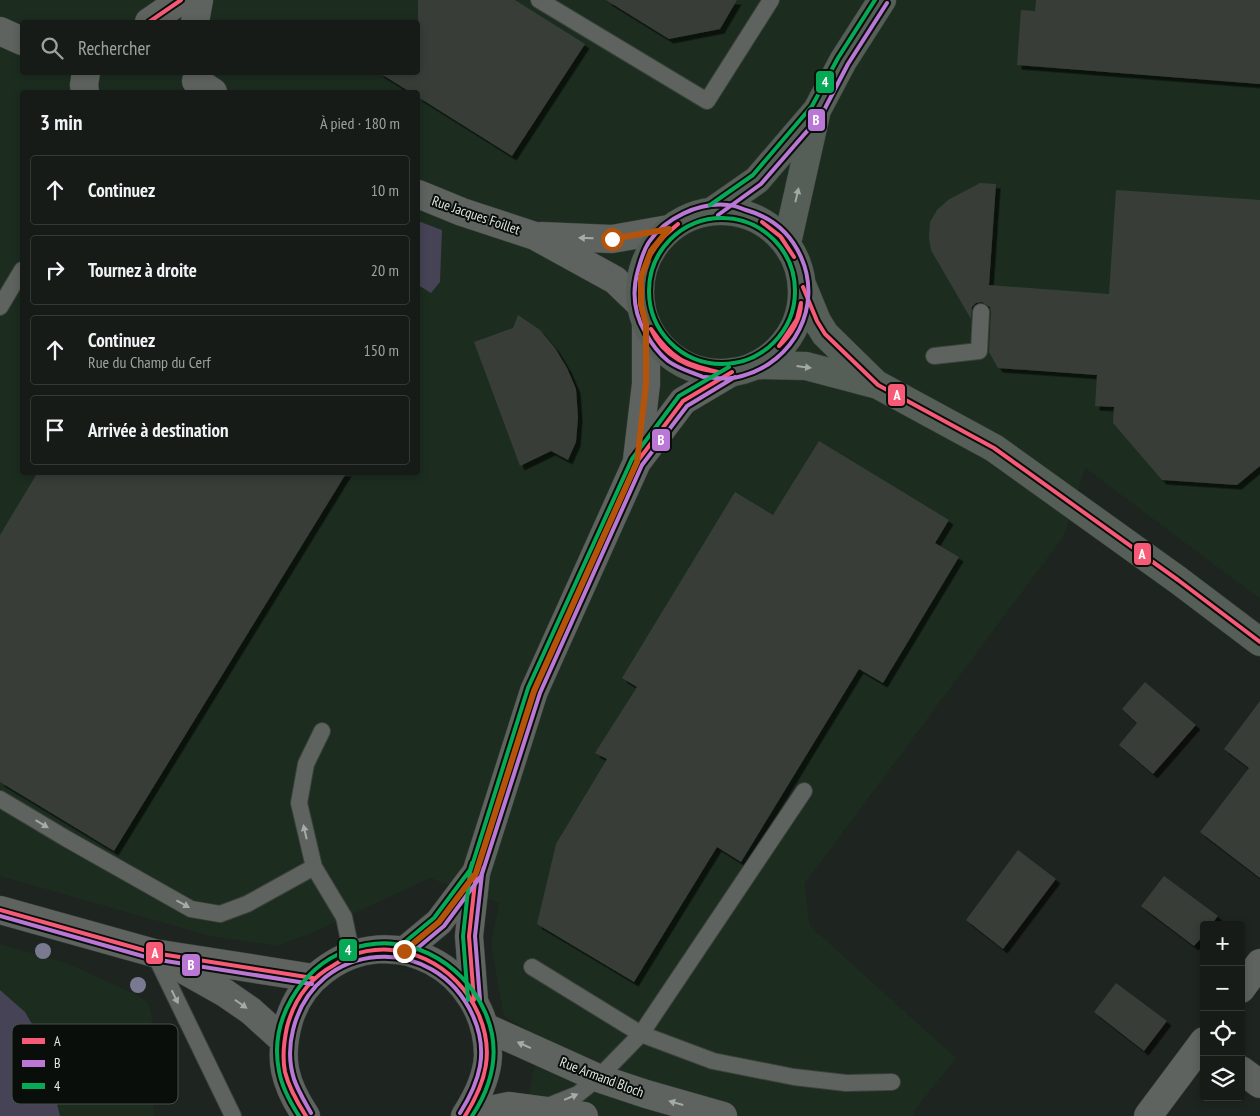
<!DOCTYPE html>
<html lang="fr">
<head>
<meta charset="utf-8">
<style>
  body { margin:0; font-family:"PT Sans Narrow",sans-serif; background:#232824; color:#f1f3f6 }
  .controls { position:absolute; right:15px; bottom:15px; display:grid; overflow:hidden; border-radius:5px; box-shadow:0 2px 8px #0003 }
  .controls button { width:45px; height:45px; display:grid; place-items:center; padding:0; border:0; border-bottom:1px solid #353936; background:#161b17; color:#f1f3f6; font:25px sans-serif }
  .stop { position:absolute; width:15px; height:15px; margin:-11px; border:4px solid #b45309; border-radius:50%; background:#fff }
  .stop.end { background:#b45309; border-color:#fff; box-shadow:0 1px 5px #0008 }
  .list { margin:0; padding:0; list-style:none }
  h2 { display:flex; justify-content:space-between; align-items:center; height:65px; margin:0; padding:0 20px; font-size:21px }
  h2 small { font-size:16px; font-weight:400; color:#9ea1a1 }
  .list li { display:grid; grid-template-columns:32px 1fr auto; gap:15px; align-items:center; box-sizing:border-box; height:70px; margin:0 10px 10px; padding:0 10px; border:1px solid #353936; border-radius:5px }
  .list b { display:block; font-size:19px; white-space:nowrap }
  .list p { margin:0; font-size:16px; white-space:nowrap; color:#9ea1a1 }
  .list em { font-size:16px; font-style:normal; color:#9ea1a1 }
  .icon { flex:none; width:28px; height:28px; fill:none; stroke:currentColor; stroke-width:2; stroke-linecap:round; stroke-linejoin:round }
  .map { position:relative; flex:none; width:1260px; height:1116px; overflow:hidden }
  .search { position:absolute; background:#161b17; box-shadow:0 2px 8px #0003; left:20px; top:20px; width:400px; height:55px; display:flex; align-items:center; gap:12px; box-sizing:border-box; padding:0 18px; border-radius:5px; color:#9ea1a1; font-size:19px }
  .panel { position:absolute; background:#161b17; box-shadow:0 2px 8px #0003; left:20px; top:90px; width:400px; height:385px; border-radius:5px }
  .map>svg:first-child { display:block }
</style>
</head>
<body>
<div class="map">
<svg width="1260" height="1116" viewBox="0 0 1260 1116">
  <defs>
    <filter id="shadow"><feDropShadow dx="4.5" dy="4.5" stdDeviation="0" flood-color="#0009"/></filter>
  </defs>
  <rect width="100%" height="100%" fill="#1e241f"/>
  <!-- built -->
  <path fill="#1c2c1f" fill-rule="evenodd" d="M0,0H1260V599L1085,468L1064,536L804,884L810,926L956,1058L915,1110L914,1116H524L541,1038L504,1016L491,945L499,903L430,878L312,933L277,946L210,936L0,876ZM22,22H418V72H22ZM22,92H418V472H22Z
    M0,944L67,963L139,996L148,1003L152,1017L150,1097L154,1107L153,1116H0Z"/>
  <!-- green -->
  <path fill="#454355" d="M418,221L442,230L440,282L431,293L418,285Z
    M0,990L25,1012L42,1041L60,1116H0Z"/>
  <!-- building -->
  <path fill="#373e39" filter="url(#shadow)" d="M418,0H515L585,44L512,156L418,97V92H410L378,72H418Z
    M606,0H737L720,29L669,39Z
    M1036,0H1260V84L1017,65L1021,10L1035,11Z
    M980,183L996,184L989,285L1109,294L1116,190L1260,200V466L1237,485L1162,480L1113,423L1114,407L1095,406L1097,375L998,368L989,352L991,313L990,307L982,302L976,303L972,307L971,319L931,250L929,238L930,222L937,210L948,200Z
    M518,315L540,330L555,348L567,368L576,389L578,417L576,442L568,460L551,451L520,466L474,342L513,328Z
    M819,441L949,520L935,543L959,557L883,683L859,669L741,862L717,847L634,982L537,924L556,844L607,759L595,753L637,687L622,678L735,492L773,515Z
    M38,472H347L114,851L0,782V535Z
    M1145,682L1196,725L1153,774L1119,745L1137,723L1122,709Z
    M1260,701V878L1200,832L1249,768L1224,749Z
    M1018,850L1056,879L1003,949L966,920Z
    M1164,876L1218,916L1211,925H1204V935L1194,946L1141,906Z
    M1116,983L1167,1021L1144,1051L1094,1012Z"/>
  <g fill="none" stroke-linecap="round" stroke-linejoin="round">
    <defs>
      <path id="service" d="M539,0L707,101L771,0
        M0,307L22,270
        M934,356L979,351L981,312
        M0,799L67,839L191,909L220,914L247,904L314,867L299,803L306,764L322,731
        M314,867L344,917L352,955
        M155,955L233,1116
        M532,967L641,1034L713,1061L794,1077L846,1083L892,1082
        M543,1108L578,1094L598,1078L641,1034L804,791"/>
      <path id="minor" d="M149,22L181,0
        M195,22L199,0
        M637,460L646,384V323
        M0,910L154,953L313,978
        M404,951L439,922L475,874
        M170,962L225,993L251,1011L283,1040
        M1241,989L1260,963
        M474,1000L469,936L476,873L534,691L637,462L683,401L732,372
        M485,1027L598,1078L646,1094L723,1116
        M1241,1070L1260,1084
        M466,1115L509,1106L584,1116
        M306,1116C284,1083 278,1059 289,1020C295,1001 307,983 323,971C393,917 488,970 488,1056C487,1077 476,1099 465,1116
        M1148,1116L1204,1041"/>
      <path id="tertiary" d="M0,31L22,41
        M196,81L213,92
        M85,92L84,85L86,72
        M418,194L462,212L535,236L615,280L641,305
        M541,236L612,239L669,229"/>
      <path id="secondary" d="M714,210L757,180L817,110L843,61L882,0
        M640 292a81 81 0 1 1 162 0a81 81 0 1 1-162 0Z
        M787,243L816,114
        M803,287L817,321L825,334L876,384
        M756,365L806,366L878,385L913,404L994,448L1178,580L1260,642"/>
    </defs>
    <!-- service casing -->
    <use href="#service" stroke="#3b413c" stroke-width="18"/>
    <!-- minor casing -->
    <use href="#minor" stroke="#3b413c" stroke-width="29"/>
    <!-- tertiary casing -->
    <use href="#tertiary" stroke="#3b413c" stroke-width="29"/>
    <!-- secondary casing -->
    <use href="#secondary" stroke="#3b413c" stroke-width="29"/>
    <!-- service -->
    <use href="#service" stroke="#5f635f" stroke-width="16"/>
    <!-- minor -->
    <use href="#minor" stroke="#5f635f" stroke-width="28"/>
    <!-- tertiary -->
    <use href="#tertiary" stroke="#5f635f" stroke-width="28"/>
    <!-- secondary -->
    <use href="#secondary" stroke="#555e57" stroke-width="28"/>
    <defs>
      <path id="bus-1" d="M149,22L181,0
        M762,222L781,237L794,257
        M762,222L780,236L794,257
        M649,257L659,240L678,224
        M649,257L661,239L678,224
        M803,287L817,321L825,334L878,385L994,448L1178,580L1260,642
        M651,329C672,359 684,364 718,372
        M651,329C663,357 690,369 718,372
        M779,346L797,319L801,303
        M779,346C791,335 801,319 801,303
        M0,910L154,953L313,978
        M404,951L439,922L476,873L478,865
        M474,1000L469,936L476,873L534,691L637,462L683,401L732,372
        M306,1116C297,1102 289,1088 285,1072C282,1057 284,1041 287,1027C294,1000 310,978 334,965C339,962 344,958 350,956C401,936 457,965 478,1013C495,1051 486,1082 465,1116"/>
      <path id="bus-2" d="M718,215L761,184L822,114L848,64L887,3
        M703,377C691,372 679,369 668,361C658,353 651,343 645,332C634,313 632,291 638,270C641,260 643,251 649,242C665,218 699,202 728,205C734,205 740,208 746,210C771,217 790,232 801,257C823,306 794,362 742,376C730,380 718,378 705,377
        M0,916L153,959L312,984
        M408,956L444,926L481,876L484,867
        M480,1000L475,936L482,874L540,693L642,465L687,406L735,377
        M311,1113C305,1102 298,1091 294,1079C289,1063 289,1046 293,1030C315,939 435,931 473,1016C489,1052 480,1081 460,1113"/>
      <path id="bus-3" d="M710,205L753,175L812,106L838,58L875,0
        M649 291a73 73 0 1 1 146 0a73 73 0 1 1-146 0Z
        M400,946L434,918L470,870L472,863
        M468,1000L463,936L470,872L528,688L632,459L679,396L729,367
        M299,1116C290,1102 282,1088 279,1071C269,1021 300,968 348,950C404,929 462,960 485,1012C501,1048 493,1084 472,1116"/>
    </defs>
    <!-- bus-1 casing -->
    <use href="#bus-1" stroke="#090e0a" stroke-width="8"/>
    <!-- bus-2 casing -->
    <use href="#bus-2" stroke="#090e0a" stroke-width="8"/>
    <!-- bus-3 casing -->
    <use href="#bus-3" stroke="#090e0a" stroke-width="8"/>
    <!-- bus-1 -->
    <use href="#bus-1" stroke="#f75a77" stroke-width="4"/>
    <!-- bus-2 -->
    <use href="#bus-2" stroke="#ba77d6" stroke-width="4"/>
    <!-- bus-3 -->
    <use href="#bus-3" stroke="#06aa56" stroke-width="4"/>
  </g>
  <!-- trees -->
  <g fill="#7a7992">
    <circle cx="43" cy="951" r="8"/>
    <circle cx="138" cy="985" r="8"/>
  </g>
  <!-- one-way arrows -->
  <defs><path id="oneway-solid" d="M-6-.8H1V-3.2L6.5 0L1 3.2V.8H-6Z" transform="scale(1.25)"/></defs>
  <g fill="#a1a9a2">
    <use href="#oneway-solid" transform="translate(797 195) rotate(-77)"/>
    <use href="#oneway-solid" transform="translate(804 367) rotate(7)"/>
  </g>
  <g fill="#a5aca6">
    <use href="#oneway-solid" transform="translate(586 238) rotate(-178)"/>
    <use href="#oneway-solid" transform="translate(42 824) rotate(31)"/>
    <use href="#oneway-solid" transform="translate(305 832) rotate(-103)"/>
    <use href="#oneway-solid" transform="translate(183 904) rotate(29)"/>
    <use href="#oneway-solid" transform="translate(175 997) rotate(64)"/>
    <use href="#oneway-solid" transform="translate(241 1004) rotate(35)"/>
    <use href="#oneway-solid" transform="translate(524 1045) rotate(-156)"/>
    <use href="#oneway-solid" transform="translate(571 1097) rotate(-23)"/>
    <use href="#oneway-solid" transform="translate(676 1103) rotate(-164)"/>
  </g>
  <g fill="none" stroke-linecap="round" stroke-linejoin="round">
    <!-- route -->
    <path stroke="#b45309" stroke-width="6" d="M404,951L439,922L476,873L534,691L637,462L646,384V324L641,305V277L651,251L669,229L612,239"/>
  </g>
  <g text-anchor="middle" stroke-width="4" stroke-linejoin="round" paint-order="stroke">
    <!-- street labels -->
    <g font-size="14" fill="#dfe7e0" stroke="#090e0a">
      <text transform="translate(476 215) rotate(19)" y="5">Rue Jacques Foillet</text>
      <text transform="translate(602 1077) rotate(21)" y="5">Rue Armand Bloch</text>
    </g>
  </g>
  <!-- legend -->
  <rect x="12" y="1024" width="166" height="80" rx="8" fill="#090e0a" stroke="#494f4a" stroke-width="1"/>
  <rect x="22" y="1038" width="23" height="6" fill="#f75a77"/>
  <rect x="22" y="1060" width="23" height="7" fill="#ba77d6"/>
  <rect x="22" y="1083" width="23" height="6" fill="#06aa56"/>
  <g font-size="14" fill="#dfe7e0">
    <text x="54" y="1046">A</text>
    <text x="54" y="1068">B</text>
    <text x="54" y="1091">4</text>
  </g>
  <g stroke="#090e0a" stroke-width="2">
    <rect x="815" y="70" width="20" height="24" rx="5" fill="#06aa56"/>
    <rect x="807" y="108" width="19" height="24" rx="5" fill="#ba77d6"/>
    <rect x="887" y="383" width="19" height="24" rx="5" fill="#f75a77"/>
    <rect x="651" y="428" width="20" height="24" rx="5" fill="#ba77d6"/>
    <rect x="1133" y="542" width="19" height="24" rx="5" fill="#f75a77"/>
    <rect x="338" y="938" width="20" height="24" rx="5" fill="#06aa56"/>
    <rect x="145" y="941" width="19" height="24" rx="5" fill="#f75a77"/>
    <rect x="181" y="953" width="20" height="24" rx="5" fill="#ba77d6"/>
  </g>
  <g font-size="14" text-anchor="middle" font-weight="bold" fill="#fff">
    <text x="825" y="87">4</text>
    <text x="816" y="125">B</text>
    <text x="897" y="400">A</text>
    <text x="661" y="445">B</text>
    <text x="1142" y="559">A</text>
    <text x="348" y="955">4</text>
    <text x="155" y="958">A</text>
    <text x="191" y="970">B</text>
  </g>
</svg>
<div class="controls">
<button>+</button>
<button>−</button>
<button><svg class="icon" aria-label="locate" viewBox="0 0 24 24"><circle cx="12" cy="12" r="6"/><path d="M12 2v4M12 18v4M2 12h4M18 12h4"/></svg></button>
<button><svg class="icon" aria-label="layers" viewBox="0 0 24 24"><path d="M12 4l9 5-9 5-9-5zM3 14l9 5 9-5"/></svg></button>
</div>
<div class="stop" style="left:612px;top:239px"></div>
<div class="stop end" style="left:404px;top:951px"></div>
<div class="search"><svg class="icon" aria-label="search" viewBox="0 0 24 24"><circle cx="10" cy="10" r="6"/><path d="M15 15l6 6"/></svg>Rechercher</div>
<section class="panel">
<h2>3 min<small>À pied · 180 m</small></h2>
<ul class="list">
<li><svg class="icon" aria-label="ahead" viewBox="0 0 24 24"><path d="M12 20V5M6 11l6-6 6 6"/></svg><div><b>Continuez</b></div><em>10 m</em></li>
<li><svg class="icon" aria-label="right" viewBox="0 0 24 24"><path d="M7 20v-9h11M14 6l5 5-5 5"/></svg><div><b>Tournez à droite</b></div><em>20 m</em></li>
<li><svg class="icon" aria-label="ahead" viewBox="0 0 24 24"><path d="M12 20V5M6 11l6-6 6 6"/></svg><div><b>Continuez</b><p>Rue du Champ du Cerf</p></div><em>150 m</em></li>
<li><svg class="icon" aria-label="arrive" viewBox="0 0 24 24"><path d="M6 21V4h12l-3 4 3 4H6"/></svg><div><b>Arrivée à destination</b></div></li>
</ul>
</section>
</div>
</body>
</html>
